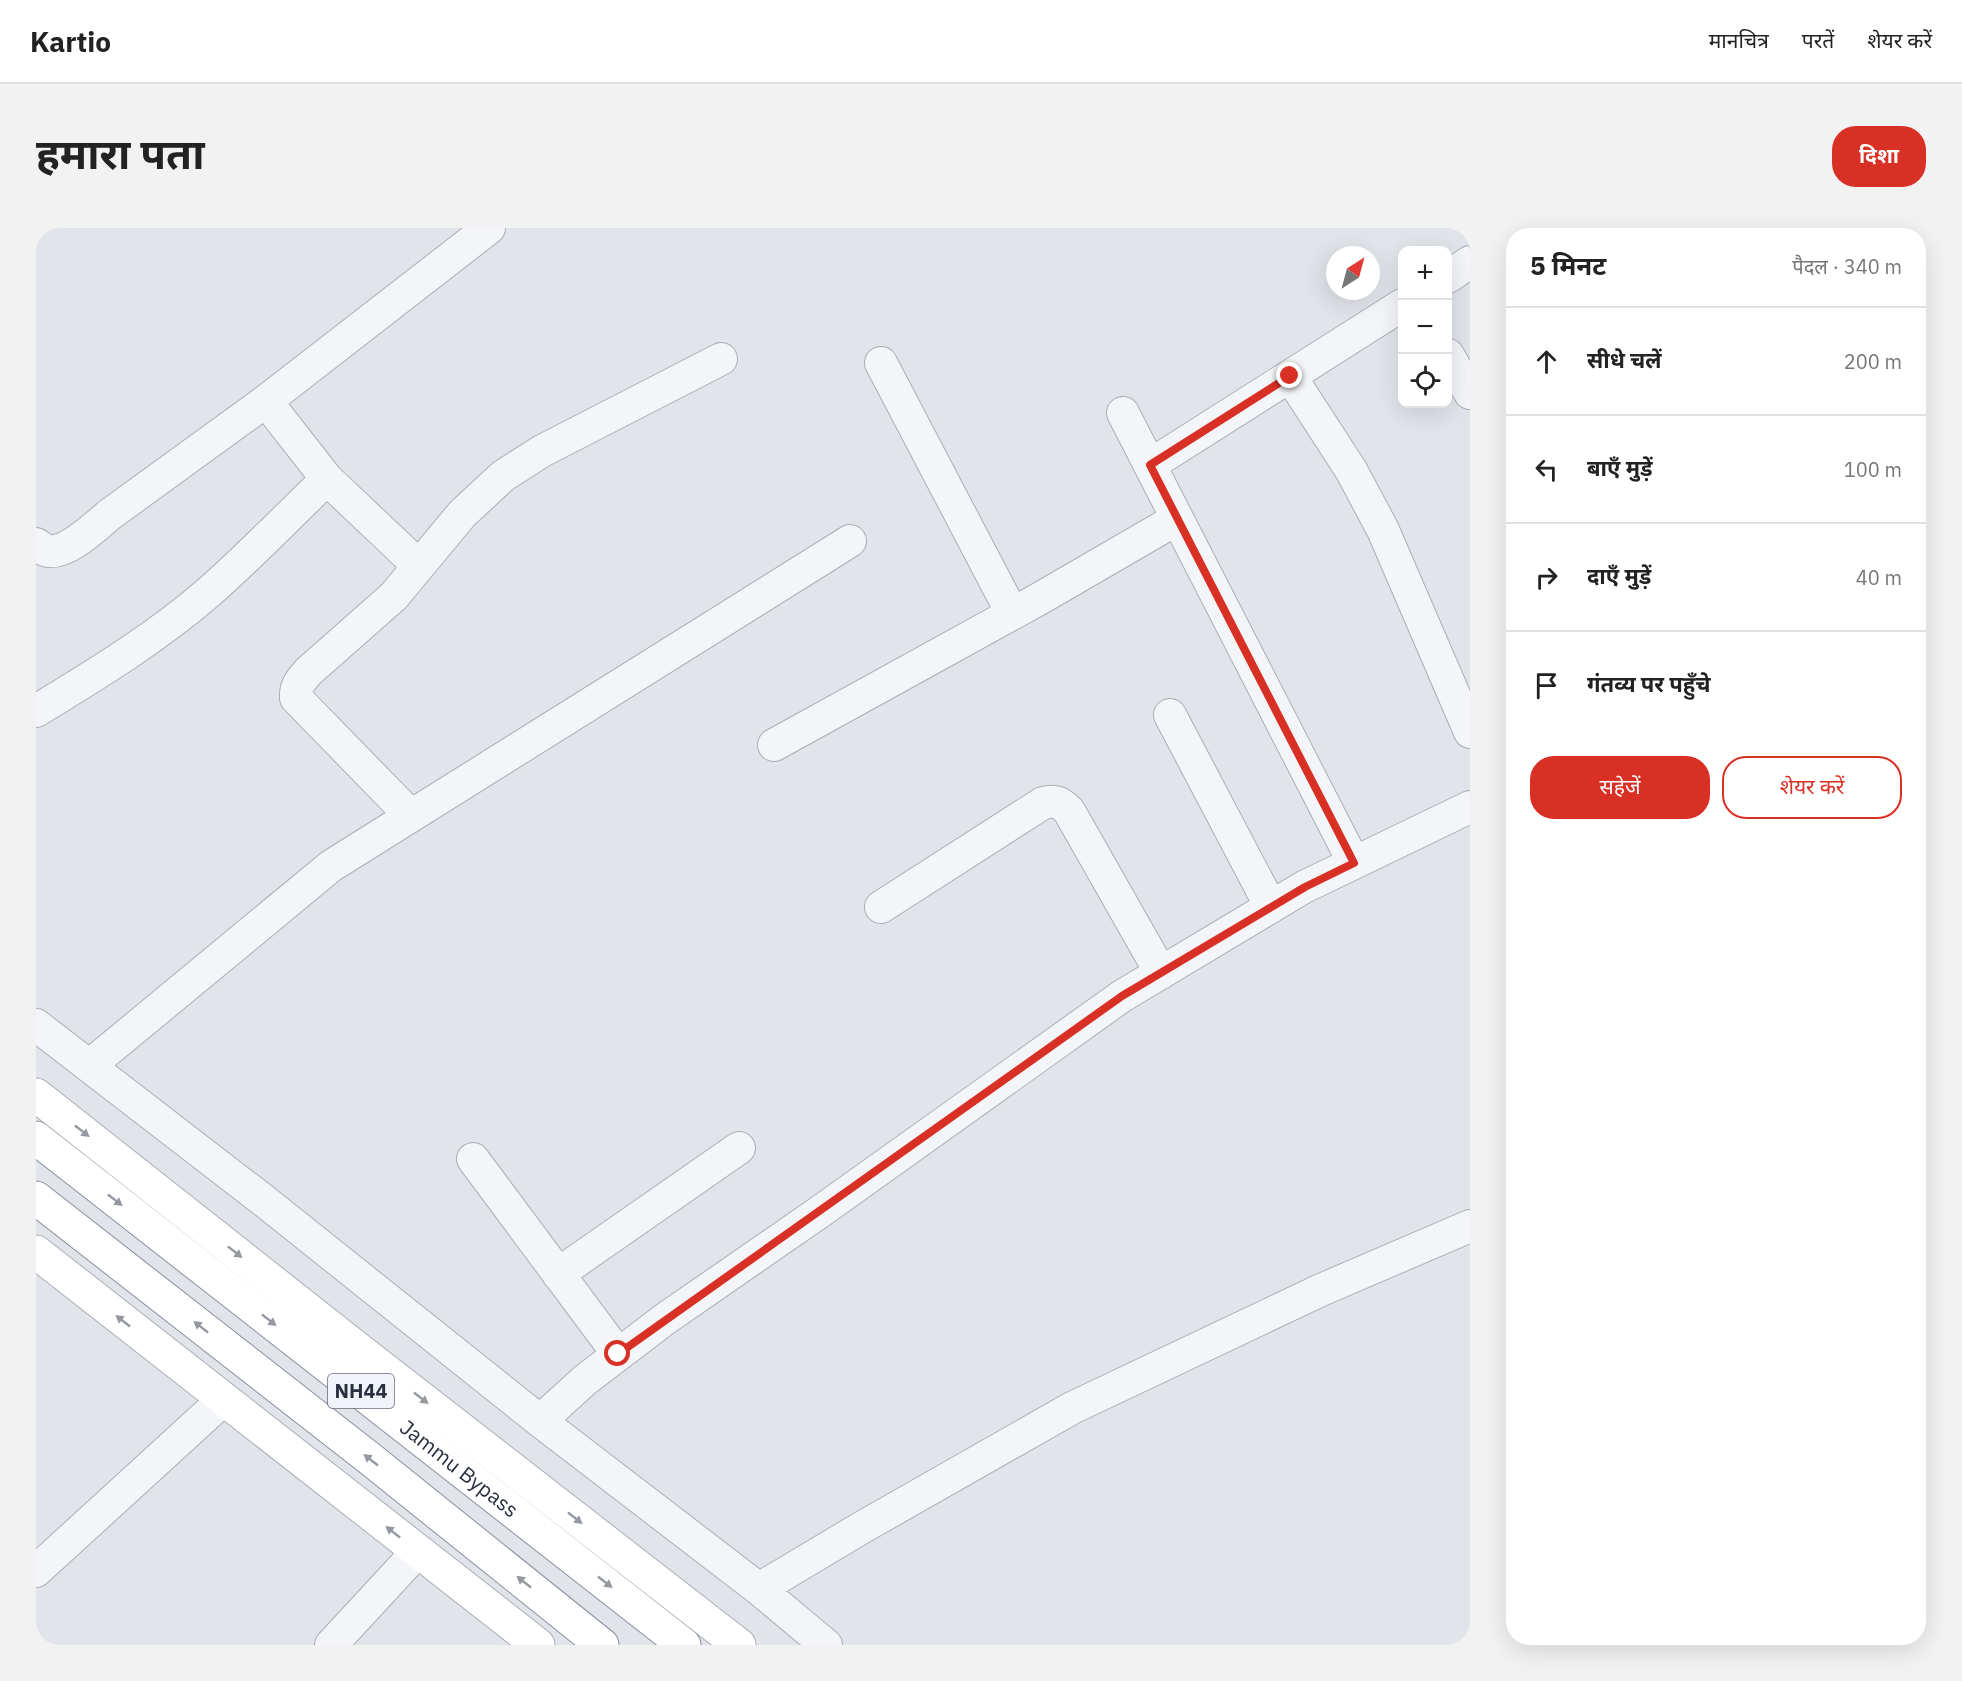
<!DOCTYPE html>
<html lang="hi">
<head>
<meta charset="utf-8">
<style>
  body { margin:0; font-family:"IBM Plex Sans","Noto Sans Devanagari",sans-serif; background:#f2f2f2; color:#222 }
  .controls { position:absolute; right:18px; top:18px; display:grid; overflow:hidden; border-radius:12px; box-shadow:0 6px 24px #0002 }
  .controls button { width:54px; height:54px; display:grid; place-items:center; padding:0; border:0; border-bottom:2px solid #e0e0e0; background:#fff; color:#222; font:30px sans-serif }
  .compass { position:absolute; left:1290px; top:18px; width:54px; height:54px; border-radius:50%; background:#fff; box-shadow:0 6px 24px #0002; rotate:36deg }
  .stop { position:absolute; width:18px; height:18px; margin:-14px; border:4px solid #d93025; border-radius:50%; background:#fff }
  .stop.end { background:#d93025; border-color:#fff; box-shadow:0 2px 6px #0008 }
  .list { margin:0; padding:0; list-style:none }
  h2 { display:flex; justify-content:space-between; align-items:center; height:78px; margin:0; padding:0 24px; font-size:26px }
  h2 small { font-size:20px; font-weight:400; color:#767676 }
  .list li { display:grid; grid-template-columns:39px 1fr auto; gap:18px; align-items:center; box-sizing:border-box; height:108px; padding:0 24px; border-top:2px solid #e0e0e0 }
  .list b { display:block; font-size:22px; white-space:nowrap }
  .list em { font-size:20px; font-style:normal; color:#767676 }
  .actions { display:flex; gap:12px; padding:18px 24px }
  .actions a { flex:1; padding:14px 0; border:2px solid #d93025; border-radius:24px; text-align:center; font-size:21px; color:#d93025 }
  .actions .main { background:#d93025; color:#fff }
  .icon { flex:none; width:33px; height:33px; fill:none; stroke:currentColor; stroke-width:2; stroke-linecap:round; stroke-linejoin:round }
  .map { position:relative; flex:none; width:1434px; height:1417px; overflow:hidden; border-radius:24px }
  header { display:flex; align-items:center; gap:36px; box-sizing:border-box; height:84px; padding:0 30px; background:#fff; border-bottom:2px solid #e0e0e0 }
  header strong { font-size:28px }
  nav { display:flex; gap:33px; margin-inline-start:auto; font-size:21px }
  .intro { display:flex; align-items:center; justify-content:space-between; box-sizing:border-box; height:144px; padding:0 36px }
  h1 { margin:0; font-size:42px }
  .button { padding:15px 27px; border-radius:24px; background:#d93025; color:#fff; font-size:21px; font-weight:700 }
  main { display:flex; gap:36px; padding:0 36px }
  aside { flex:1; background:#fff; border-radius:24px; box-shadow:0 6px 24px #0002 }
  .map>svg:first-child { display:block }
</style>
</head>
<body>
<header>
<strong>Kartio</strong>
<nav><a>मानचित्र</a><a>परतें</a><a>शेयर करें</a></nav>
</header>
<div class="intro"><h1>हमारा पता</h1><a class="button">दिशा</a></div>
<main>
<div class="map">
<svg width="1434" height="1417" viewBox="0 0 1434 1417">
  <rect width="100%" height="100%" fill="#e1e4e9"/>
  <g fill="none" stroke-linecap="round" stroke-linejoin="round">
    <defs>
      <path id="street" d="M1412,49L1434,34
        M1412,127L1434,165
        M845,135L976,385
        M1254,148L1315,242L1347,302L1434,504
        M230,173L291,251L383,338
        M1087,185L1318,635
        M1114,237L1366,77
        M0,316C3,318 9,323 12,323C31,326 60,298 73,287L230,173L453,0
        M0,483C59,447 120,410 173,364C214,328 252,288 291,251
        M1134,487L1235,679
        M738,517L1003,371L1141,291
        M374,587L260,470C259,458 265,452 273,443L358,368L426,286L467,248L506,223L685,131
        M845,679L1007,575C1019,572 1024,574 1033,583L1125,745
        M0,797L227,972L504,1193L723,1361L790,1417
        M53,838L295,638L814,313
        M437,931L582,1126
        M522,1046L703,920
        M504,1193L549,1152L629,1091L785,983L1086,768L1268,659L1434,579
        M0,1343L187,1172
        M723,1361L825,1300L1036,1180L1285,1062L1434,998
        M295,1417L382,1323"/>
      <path id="secondary" d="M0,867L332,1129L703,1417
        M0,1024L502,1417"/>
      <g id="highway">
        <path id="s1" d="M0,910L648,1417"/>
        <path d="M0,970L333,1230L566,1417"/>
      </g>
    </defs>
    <!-- street casing -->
    <use href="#street" stroke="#aaaeb6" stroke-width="34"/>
    <!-- secondary casing -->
    <use href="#secondary" stroke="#aaaeb6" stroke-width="35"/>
    <!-- highway casing -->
    <use href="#highway" stroke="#89909f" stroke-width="35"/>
    <!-- street -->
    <use href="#street" stroke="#f4f5f8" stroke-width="32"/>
    <!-- secondary -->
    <use href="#secondary" stroke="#fff" stroke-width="33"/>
    <!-- highway -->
    <use href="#highway" stroke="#fff" stroke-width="33"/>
  </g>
  <!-- one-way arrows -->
  <defs><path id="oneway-solid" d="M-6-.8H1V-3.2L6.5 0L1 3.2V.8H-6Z" transform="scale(1.5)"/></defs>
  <g fill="#9498a0">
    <use href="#oneway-solid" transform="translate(46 903) rotate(38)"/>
    <use href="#oneway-solid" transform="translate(79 972) rotate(38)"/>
    <use href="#oneway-solid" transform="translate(199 1024) rotate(38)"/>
    <use href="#oneway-solid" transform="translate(233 1092) rotate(38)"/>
    <use href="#oneway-solid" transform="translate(87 1093) rotate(-142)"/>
    <use href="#oneway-solid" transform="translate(165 1099) rotate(-142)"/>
    <use href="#oneway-solid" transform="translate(385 1170) rotate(38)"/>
    <use href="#oneway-solid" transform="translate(335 1232) rotate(-142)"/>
    <use href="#oneway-solid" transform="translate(539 1290) rotate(38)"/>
    <use href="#oneway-solid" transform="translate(357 1304) rotate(-142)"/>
    <use href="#oneway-solid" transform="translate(488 1354) rotate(-141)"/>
    <use href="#oneway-solid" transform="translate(569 1354) rotate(38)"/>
  </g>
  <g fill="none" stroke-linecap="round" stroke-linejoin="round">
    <!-- route -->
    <path stroke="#d93025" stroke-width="8" d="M582,1126L1086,768L1269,659L1318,635L1114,237L1254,148"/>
  </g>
  <g text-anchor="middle" stroke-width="5" stroke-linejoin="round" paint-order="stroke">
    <!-- shield labels -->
    <rect fill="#f0f3f7" stroke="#656a77" stroke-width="1.5" x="292" y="1146" width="66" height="34" rx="4.5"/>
    <g font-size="20" font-weight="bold" fill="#2a3040">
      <text x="325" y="1170">NH44</text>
    </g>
    <!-- street labels -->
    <g font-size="21" fill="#2a3040" stroke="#f0f3f7">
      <text dy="7" stroke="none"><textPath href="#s1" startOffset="537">Jammu Bypass</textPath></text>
    </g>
  </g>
</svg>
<div class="controls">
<button>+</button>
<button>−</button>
<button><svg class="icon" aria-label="locate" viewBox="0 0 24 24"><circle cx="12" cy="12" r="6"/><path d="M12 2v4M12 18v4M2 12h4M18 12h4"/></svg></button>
</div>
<svg class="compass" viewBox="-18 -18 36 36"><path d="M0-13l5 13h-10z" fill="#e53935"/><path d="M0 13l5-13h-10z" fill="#767676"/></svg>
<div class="stop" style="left:582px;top:1126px"></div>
<div class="stop end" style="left:1254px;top:148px"></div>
</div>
<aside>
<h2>5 मिनट<small>पैदल · 340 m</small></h2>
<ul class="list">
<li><svg class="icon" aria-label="ahead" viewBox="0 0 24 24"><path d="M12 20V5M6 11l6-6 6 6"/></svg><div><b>सीधे चलें</b></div><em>200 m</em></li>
<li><svg class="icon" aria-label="left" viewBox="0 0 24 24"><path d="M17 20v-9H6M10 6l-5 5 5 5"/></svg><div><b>बाएँ मुड़ें</b></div><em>100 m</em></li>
<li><svg class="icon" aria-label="right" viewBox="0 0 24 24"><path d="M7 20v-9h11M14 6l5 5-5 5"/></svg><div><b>दाएँ मुड़ें</b></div><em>40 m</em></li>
<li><svg class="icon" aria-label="arrive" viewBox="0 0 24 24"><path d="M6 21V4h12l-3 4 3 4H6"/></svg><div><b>गंतव्य पर पहुँचे</b></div></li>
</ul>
<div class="actions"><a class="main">सहेजें</a><a>शेयर करें</a></div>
</aside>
</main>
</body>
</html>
